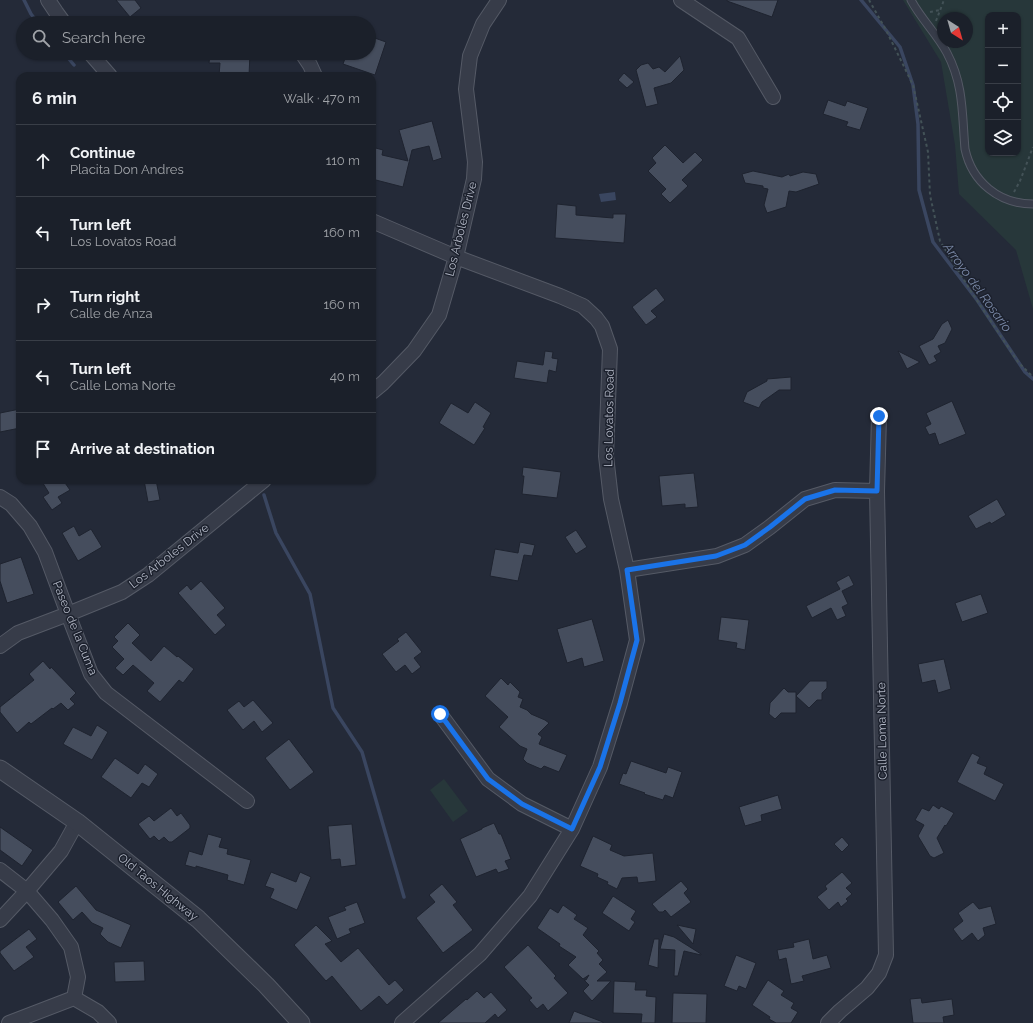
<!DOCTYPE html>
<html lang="en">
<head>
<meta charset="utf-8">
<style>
  body { margin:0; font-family:Raleway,sans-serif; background:#282d36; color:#f1f3f6 }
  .controls { position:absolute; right:12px; top:12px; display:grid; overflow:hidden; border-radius:8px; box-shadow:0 1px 3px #0004 }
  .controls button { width:36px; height:36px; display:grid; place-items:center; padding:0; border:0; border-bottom:1px solid #393e47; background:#1b202a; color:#f1f3f6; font:20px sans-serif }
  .compass { position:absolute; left:937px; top:12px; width:36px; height:36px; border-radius:50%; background:#1b202a; box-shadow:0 1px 3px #0004; rotate:143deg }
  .stop { position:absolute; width:12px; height:12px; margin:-9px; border:3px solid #1a73e8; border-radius:50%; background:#fff }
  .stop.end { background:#1a73e8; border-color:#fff; box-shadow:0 1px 4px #0008 }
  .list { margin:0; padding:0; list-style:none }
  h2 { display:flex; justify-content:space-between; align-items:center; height:52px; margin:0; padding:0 16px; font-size:17px }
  h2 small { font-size:13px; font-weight:400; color:#a0a3a8 }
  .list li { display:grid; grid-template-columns:26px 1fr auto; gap:12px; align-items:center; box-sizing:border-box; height:72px; padding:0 16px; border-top:1px solid #393e47 }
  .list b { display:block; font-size:15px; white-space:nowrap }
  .list p { margin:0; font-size:13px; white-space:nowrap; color:#a0a3a8 }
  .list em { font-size:13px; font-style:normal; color:#a0a3a8 }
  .icon { flex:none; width:22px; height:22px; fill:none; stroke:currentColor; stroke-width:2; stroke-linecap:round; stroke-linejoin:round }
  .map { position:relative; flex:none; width:1033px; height:1023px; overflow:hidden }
  .search { position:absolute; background:#1b202a; box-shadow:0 1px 3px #0004; left:16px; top:16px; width:360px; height:44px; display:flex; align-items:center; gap:10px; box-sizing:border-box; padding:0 14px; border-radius:22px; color:#a0a3a8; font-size:15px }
  .panel { position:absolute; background:#1b202a; box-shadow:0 1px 3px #0004; left:16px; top:72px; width:360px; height:412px; border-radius:12px }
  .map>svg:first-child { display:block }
</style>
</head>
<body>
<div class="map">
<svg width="1033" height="1023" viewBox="0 0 1033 1023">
  <rect width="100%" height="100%" fill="#242a38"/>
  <!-- green -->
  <path fill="#27373a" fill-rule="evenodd" d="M903,0H1033V309L1016,250L959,194L955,145L941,62ZM988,15H1018V153H988ZM943,18H967V42H943Z
    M444,779L468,811L453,822L430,790Z"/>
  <!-- water -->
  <path fill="#3a4660" d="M615,192L616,200L601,202L599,194Z"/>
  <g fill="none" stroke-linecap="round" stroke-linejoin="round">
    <!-- stream -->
    <path stroke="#3a4660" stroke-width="3.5" d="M24,0L31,14L38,23
      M861,0L900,47L913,85L918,124L919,190L933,242L977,300L1025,372L1033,379
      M64,53L74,65
      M264,495L276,533L310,594L333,708L362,752L404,897"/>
  </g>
  <!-- building -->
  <path fill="#454d5d" stroke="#1e232f" d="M116,0H135L141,8L130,17Z
    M727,0H778L772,17L727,1Z
    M369,36L386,42L375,75L343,64L347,53H369Z
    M210,53H250L249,76H219L220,63H209Z
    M680,56L684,70L671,83L654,88L658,104L646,107L636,70L641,65L648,63L653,69L659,67L665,72Z
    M624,73L634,82L627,88L618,80Z
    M828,100L845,106L847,101L868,108L860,130L846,126L848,122L823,114Z
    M432,121L442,158L433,161L429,146L412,150L403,187L372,179V147L383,150L382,155L408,161L399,130Z
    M665,145L683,163L695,152L703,160L682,180L688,186L670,203L661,194L666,189L648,171L656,163L652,158Z
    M753,171L782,177L789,174L790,176L803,172L816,174L819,184L796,192L789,191L786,207L767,213L764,205L768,189L763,188V186L745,183L742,174Z
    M557,204L576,206V215L613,218V214H626L624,243L555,238Z
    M656,288L665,300L651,311L657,317L646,325L632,307Z
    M948,320L952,329L945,343L938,346L941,352L934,356L937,361L929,365L919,346L933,339L942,324Z
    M545,351L553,352L552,358L558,359L556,372L549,370L547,383L514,378L517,361L543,365Z
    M898,351L920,362L907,369Z
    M791,377V390H779L762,402L759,408L743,402L747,392L767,381V379Z
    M952,401L966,434L939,445L935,433L929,435L925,427L931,424L926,413Z
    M475,402L491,413L483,427L485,428L474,445L439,423L451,403L468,413Z
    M20,409V428L0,432V413Z
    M523,467L561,472L557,498L522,494L524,476H522Z
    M694,473L698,507L685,508V504L662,506L659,476Z
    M41,480H63L70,490L58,497L62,503L52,510L43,497L49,493Z
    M144,480H156L160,500L148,502Z
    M997,499L1006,515L991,524L990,522L976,529L968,516Z
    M74,526L79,536L91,529L102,547L78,561L62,533Z
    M576,530L587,547L576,554L565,537Z
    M520,542L535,545L532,556L524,555L518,581L490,576L495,549L518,553Z
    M21,557L34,594L7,603L0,581V564Z
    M849,575L854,585L842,591L848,604L842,607L846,616L837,620L831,608L812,618L806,606L840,589L836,582Z
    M201,581L225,608L217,615L226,625L215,635L178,593L187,585L191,590Z
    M981,594L988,613L962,622L955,603Z
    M721,617L749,620L745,650L736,648L737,643L718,640Z
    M592,619L604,661L584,667L582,658L567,663L557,629Z
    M128,623L140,635L132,643L151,661L164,646L177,657L178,656L194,669L183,683L179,680L160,702L147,691L154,683L133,665L123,675L115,668L124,659L112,647L118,641L114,637Z
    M406,632L422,652L414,658L421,667L412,674L405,665L396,672L382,654L399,641L397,639Z
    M944,659L951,689L938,693L935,680L922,683L918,664Z
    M43,661L50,669L51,667L76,693L70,699L75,704L68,710L61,703L53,709L52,708L31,724L29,722L17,733L0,712V707L34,680L29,674Z
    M501,678L508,685L510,682L520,692L518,697L523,699L520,707L527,710L531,714L545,720L549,723L538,734L542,737L539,744L567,755L559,772L544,766L541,769L527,763L523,759L527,749L520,746L499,727L508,717L485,696Z
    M810,681H827V688L822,693V700H817L809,708L796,696Z
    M784,688L788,692H796V713H781L775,719L769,714L770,703Z
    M253,700L273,723L262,732L254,721L243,730L227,710L239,701L244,707Z
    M97,725L108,732L92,760L63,744L73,727L91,736Z
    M289,739L314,772L290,790L265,758Z
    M972,753L980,757L977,763L987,767L984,774L1004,784L995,801L957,782Z
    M115,758L138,774L145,764L158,774L149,787L142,783L131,798L101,777Z
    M631,761L666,773L668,767L682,772L673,798L665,795L663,800L644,794L645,793L619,784L623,773L626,774Z
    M778,795L782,809L761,815L762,821L745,826L739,807Z
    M933,805L939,809L941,806L954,813L946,826L945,825L937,838L944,853L934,858L930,856L918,836L924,825L915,820L922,808L929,811Z
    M171,808L177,816L181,813L190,825V828L172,842H169L164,837L159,841L154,836L150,839L138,824L149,816L154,821Z
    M494,823L499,834H501L511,859L505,861L509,869L498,873L496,869L476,877L460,839L482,829V828Z
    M352,824L356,865L341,867L340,859L331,860L328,826Z
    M0,827L33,850L22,866L0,850Z
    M208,834L222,838L219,847L228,849L227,854L251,860L244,885L227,880L228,875L196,866V868L185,865L189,851L202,855Z
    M593,836L612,845L610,850L624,856L653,853L656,881L638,883L637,877L622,878L617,889L607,884L608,882L597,877L598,874L580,866Z
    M842,837L849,845L842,852L834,844Z
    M271,872L296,882L300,872L311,877L297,910L270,898L274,889L265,886Z
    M842,872L852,883L846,888L852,894L846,899L848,901L841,907L838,902L829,910L817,897L827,889L825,886Z
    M681,881L688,889L684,893L691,902L671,917L665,910L663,912H659L652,904Z
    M442,884L457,902L453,905L473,930L443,953L416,918L435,902L429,895Z
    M76,886L96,910L131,925L121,948L108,942L100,934L103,928L92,923L82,912L73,920L58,902Z
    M613,896L636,911L631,919L635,922L629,931L602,913Z
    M357,902L365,923L349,929L351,933L337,939L328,917L346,910L344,907Z
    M973,902L979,909L991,906L996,924L983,928L985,935L978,941L972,933L962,941L953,929L963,921L958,913Z
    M563,905L577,915L574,919L588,928L583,935L599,951L597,953L603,960L599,964L607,972L597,981H611L592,1001L583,991L589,985L584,980H586L589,975L583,979L568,965L576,957L559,946L560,944L537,928L550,908L558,913Z
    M316,925L332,941L325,944L341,962L358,948L389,985L395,980L404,990L387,1005L379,996L361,1011L332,976L326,981L294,945Z
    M677,925L696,929L693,944Z
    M29,929L37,939L26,947L34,957L14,971L0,953V951Z
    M664,934L674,937L701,954V955L684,951L678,976H674L675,950L660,949Z
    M654,939H659L658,968L648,965Z
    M809,939L813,959L827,955L831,968L802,976L804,981L791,984L786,958L779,960L777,950L794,947L793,943Z
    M528,945L556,976L554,978L568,993L548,1011L543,1004L537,1009L529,1000L532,998L504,967Z
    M736,955L756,963L746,989L739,986L737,991L724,986Z
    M144,961L145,981L115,982L114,962Z
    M768,980L784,991L781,995L794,1003L791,1008L798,1012L791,1023H776L769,1019L770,1017L752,1005Z
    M614,981L636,982L635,990H647L646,996L656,997L655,1023H641L642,1014L613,1013Z
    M477,991L484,998L491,992L507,1010L498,1018L495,1014L485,1023H438L466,999L467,1000Z
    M673,993L707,994L706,1023H672Z
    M921,998L922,1003L952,999L954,1015L943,1017L944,1023H913L910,999Z
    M574,1011L603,1022V1023H569Z"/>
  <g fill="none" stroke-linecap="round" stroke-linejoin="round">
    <defs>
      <path id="service" d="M911,0C921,19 937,34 947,53C964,85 962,115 965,149C972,182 999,204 1033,204"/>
      <path id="minor" d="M48,0L56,12L64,23
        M681,0L738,38L773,97
        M90,53L110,76
        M302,53L310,65L315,76
        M372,221L456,257L560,296L583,306L596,318L602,326L610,349L606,456L611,499L627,570L637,640L620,703L600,767L572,829L530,896L480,954L402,1023
        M372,392L383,383L414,351L439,315L456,257L474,179L475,162L466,89L470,56L483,24L499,0
        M0,497L11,504L30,526L45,552L68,614L91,674L106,693L247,801
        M627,570L717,556L745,545L770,527L805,499L835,490L877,491
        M0,646L18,633L68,614L122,592L148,575L264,480
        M440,714L488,779L522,804L572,829
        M0,870L27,891L52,920L71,947L78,977L74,998
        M0,920L27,891L61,851L77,822
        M9,1023L74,998L98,1012L109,1023
        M828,1023L840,1011L867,988L879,973L886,955L877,491L879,416"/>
      <path id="tertiary" d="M0,769L77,822L198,919L266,985L301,1023"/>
    </defs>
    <!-- service casing -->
    <use href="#service" stroke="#555a66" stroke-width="9"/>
    <!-- minor casing -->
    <use href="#minor" stroke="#555a66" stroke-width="16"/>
    <!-- tertiary casing -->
    <use href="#tertiary" stroke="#555a66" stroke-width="19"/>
    <!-- path -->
    <path stroke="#435257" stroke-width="2" stroke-dasharray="3 3" stroke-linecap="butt" d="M869,0L886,30L913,85L928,152L930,195L940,241L972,293L1018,362L1033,377
      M930,12L940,10
      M936,21L944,0
      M1014,192L1020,181L1033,147"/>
    <!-- service -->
    <use href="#service" stroke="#373c49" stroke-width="7"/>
    <!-- minor -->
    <use href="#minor" stroke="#373c49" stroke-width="14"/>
    <!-- tertiary -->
    <use href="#tertiary" stroke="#373c49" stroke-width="17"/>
  </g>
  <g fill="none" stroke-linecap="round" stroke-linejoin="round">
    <!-- route -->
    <path stroke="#1a73e8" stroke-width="5" d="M440,714L488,779L522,804L572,829L600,767L620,703L637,640L627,570L716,556L745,545L770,527L805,499L835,490L877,491L879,416"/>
  </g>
  <g text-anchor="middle" stroke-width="3" stroke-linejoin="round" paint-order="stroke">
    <!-- street labels -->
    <g font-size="12" fill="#b2b7c5" stroke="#1c212d">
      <text transform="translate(461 229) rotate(-76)" y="4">Los Arboles Drive</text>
      <text transform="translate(609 418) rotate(-89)" y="4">Los Lovatos Road</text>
      <text transform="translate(169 556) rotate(-38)" y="4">Los Arboles Drive</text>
      <text transform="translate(75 628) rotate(68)" y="4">Paseo de la Cuma</text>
      <text transform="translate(882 731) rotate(-91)" y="4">Calle Loma Norte</text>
      <text transform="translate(158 887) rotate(39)" y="4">Old Taos Highway</text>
    </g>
    <!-- water labels -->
    <g font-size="13" font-style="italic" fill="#7c8baa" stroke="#1c212d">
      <text transform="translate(978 287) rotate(54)" y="5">Arroyo del Rosario</text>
    </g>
  </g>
</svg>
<div class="controls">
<button>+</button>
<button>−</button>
<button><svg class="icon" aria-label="locate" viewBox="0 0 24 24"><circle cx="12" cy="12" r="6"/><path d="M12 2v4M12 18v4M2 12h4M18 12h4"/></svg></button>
<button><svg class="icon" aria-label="layers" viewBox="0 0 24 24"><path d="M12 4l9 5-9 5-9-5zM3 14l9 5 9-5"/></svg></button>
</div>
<svg class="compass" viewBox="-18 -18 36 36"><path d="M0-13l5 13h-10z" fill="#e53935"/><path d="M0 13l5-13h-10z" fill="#a0a3a8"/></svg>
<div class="stop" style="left:440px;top:714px"></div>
<div class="stop end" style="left:879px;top:416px"></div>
<div class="search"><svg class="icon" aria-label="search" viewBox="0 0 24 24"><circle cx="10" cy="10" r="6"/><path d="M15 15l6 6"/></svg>Search here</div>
<section class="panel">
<h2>6 min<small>Walk · 470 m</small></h2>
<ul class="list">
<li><svg class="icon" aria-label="ahead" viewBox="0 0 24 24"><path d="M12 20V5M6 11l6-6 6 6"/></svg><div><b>Continue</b><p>Placita Don Andres</p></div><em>110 m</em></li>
<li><svg class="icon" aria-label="left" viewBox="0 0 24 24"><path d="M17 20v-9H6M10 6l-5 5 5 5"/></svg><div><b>Turn left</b><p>Los Lovatos Road</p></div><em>160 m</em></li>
<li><svg class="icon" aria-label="right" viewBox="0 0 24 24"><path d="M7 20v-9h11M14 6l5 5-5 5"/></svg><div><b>Turn right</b><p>Calle de Anza</p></div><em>160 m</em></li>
<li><svg class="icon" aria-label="left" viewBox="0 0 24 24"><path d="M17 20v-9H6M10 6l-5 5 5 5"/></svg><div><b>Turn left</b><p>Calle Loma Norte</p></div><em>40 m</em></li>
<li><svg class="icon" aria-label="arrive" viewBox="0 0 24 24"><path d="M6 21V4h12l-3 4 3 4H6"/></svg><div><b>Arrive at destination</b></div></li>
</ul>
</section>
</div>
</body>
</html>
